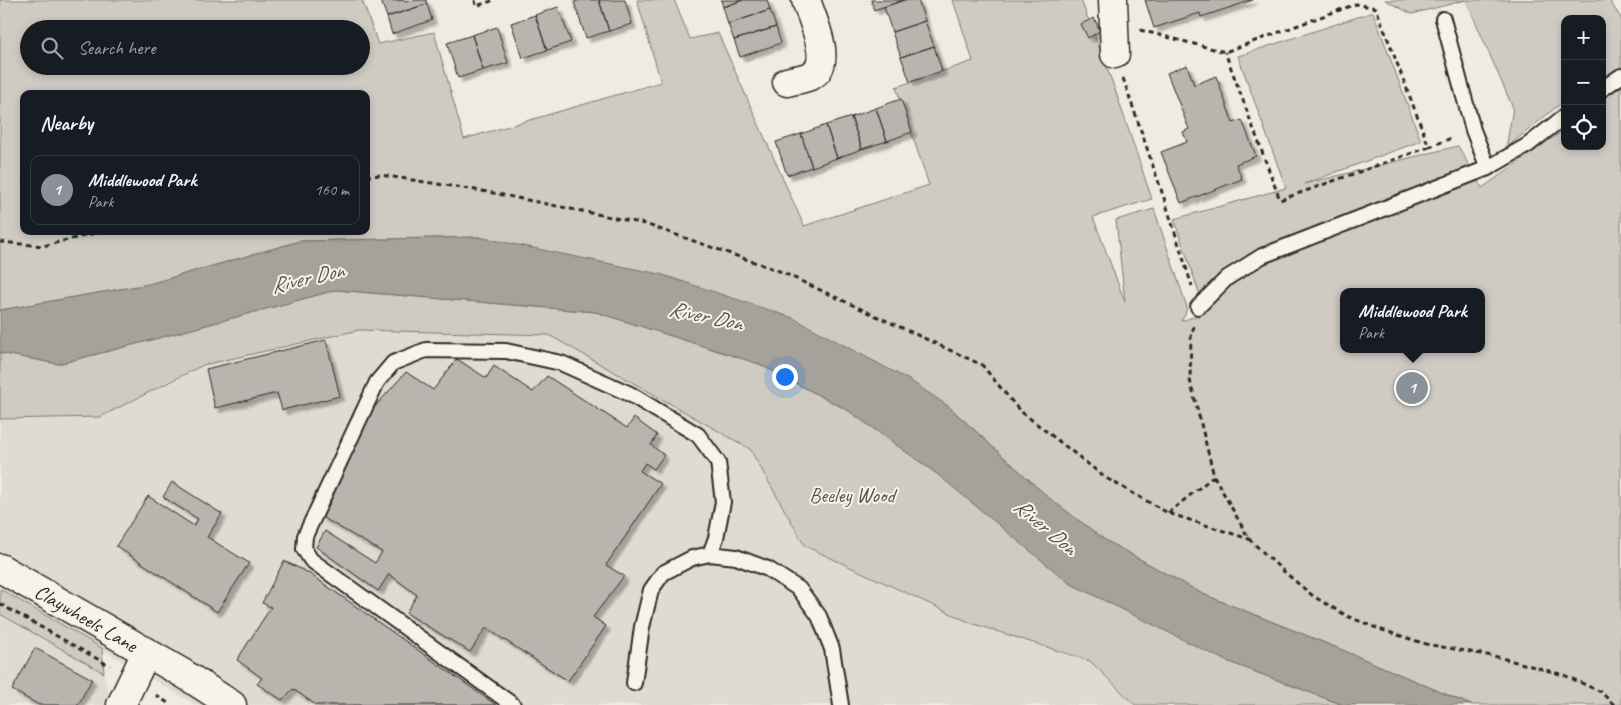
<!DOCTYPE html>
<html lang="en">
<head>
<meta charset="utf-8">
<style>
  body { margin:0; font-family:Caveat,sans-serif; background:#20242c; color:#f1f3f6 }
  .controls { position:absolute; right:15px; top:15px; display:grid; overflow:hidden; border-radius:10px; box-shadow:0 2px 8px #0003 }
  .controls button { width:45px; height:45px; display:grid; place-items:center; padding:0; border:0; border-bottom:1px solid #363941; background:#171b24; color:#f1f3f6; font:25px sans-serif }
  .you { position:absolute; left:784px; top:376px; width:18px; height:18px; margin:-12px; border:4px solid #fff; border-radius:50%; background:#1a73e8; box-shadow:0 0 0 8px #1a73e833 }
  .badge { display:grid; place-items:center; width:32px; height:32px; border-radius:50%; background:#8c9099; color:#fff; font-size:16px; font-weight:700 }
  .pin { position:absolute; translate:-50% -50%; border:2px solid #fff; box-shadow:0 1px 5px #0006 }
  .popup { position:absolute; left:1340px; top:288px; width:145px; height:65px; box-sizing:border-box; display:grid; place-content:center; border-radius:10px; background:#171b24; filter:drop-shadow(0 1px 4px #0005); font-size:16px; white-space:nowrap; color:#9ea1a6 }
  .popup b { font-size:19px; color:#f1f3f6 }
  .popup::after { content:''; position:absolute; left:50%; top:100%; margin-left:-10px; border:10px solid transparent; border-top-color:#171b24 }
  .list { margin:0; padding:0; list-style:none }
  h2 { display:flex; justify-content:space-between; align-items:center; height:65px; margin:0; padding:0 20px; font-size:21px }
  h2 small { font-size:16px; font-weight:400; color:#9ea1a6 }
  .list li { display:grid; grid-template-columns:32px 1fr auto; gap:15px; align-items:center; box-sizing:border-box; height:70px; margin:0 10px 10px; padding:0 10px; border:1px solid #363941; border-radius:10px }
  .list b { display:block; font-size:19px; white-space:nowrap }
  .list p { margin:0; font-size:16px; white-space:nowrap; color:#9ea1a6 }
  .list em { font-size:16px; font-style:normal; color:#9ea1a6 }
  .icon { flex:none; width:28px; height:28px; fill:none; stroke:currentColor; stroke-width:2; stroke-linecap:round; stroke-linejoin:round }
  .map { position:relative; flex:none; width:1621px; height:705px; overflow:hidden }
  .search { position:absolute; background:#171b24; box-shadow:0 2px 8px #0003; left:20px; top:20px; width:350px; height:55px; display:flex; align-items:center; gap:12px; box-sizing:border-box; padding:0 18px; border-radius:28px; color:#9ea1a6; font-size:19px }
  .panel { position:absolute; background:#171b24; box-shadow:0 2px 8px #0003; left:20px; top:90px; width:350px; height:145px; border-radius:10px }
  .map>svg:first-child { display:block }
</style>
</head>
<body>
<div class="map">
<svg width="1621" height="705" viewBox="0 0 1621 705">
  <defs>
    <filter id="shadow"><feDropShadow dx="4.5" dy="4.5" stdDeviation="1" flood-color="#0004"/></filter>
  </defs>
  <rect width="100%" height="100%" fill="#efebe0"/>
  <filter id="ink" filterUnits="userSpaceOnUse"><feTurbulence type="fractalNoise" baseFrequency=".02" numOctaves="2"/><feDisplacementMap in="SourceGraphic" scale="10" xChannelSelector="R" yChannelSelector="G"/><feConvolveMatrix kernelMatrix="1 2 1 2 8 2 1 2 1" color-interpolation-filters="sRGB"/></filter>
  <g filter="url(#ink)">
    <!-- built -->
    <path fill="#dedbd1" d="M359,330L549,335L750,449L805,546L971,623L1090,661L1135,705H196L0,589V419L100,417L203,365Z
      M0,614L104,673L109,697L106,705H0Z"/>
    <!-- green -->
    <path fill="#cfcbc2" stroke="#7d7b76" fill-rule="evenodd" d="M0,0H362L378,44L434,32L464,139L661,82L637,0H674L690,39L718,33L804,226L929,185L896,87L973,61L953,0H1081L1113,84L1152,199L1093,217L1125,302L1116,220L1154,209L1187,307L1185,315L1181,321L1206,313L1174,219L1286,188L1238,56L1373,12L1421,141L1304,184L1458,146L1482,188L1565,129V146H1602V19H1565V100L1506,148L1513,108L1466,0L1412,14L1385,0H1609L1621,18V705H1471L1345,651L1203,594L1105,540L1049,498L948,406L479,237L300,241L149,284L0,310ZM29,29H361V66H29ZM24,94H366V231H24ZM1343,292H1481V349H1343Z
      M336,290L596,312L759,364L849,411L937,474L1224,660L1343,705H1135L1090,661L971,623L805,546L750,449L549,335L359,330L203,365L100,417L0,419V353L58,364L140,343Z
      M0,589L102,648L104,673L0,614Z"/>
    <!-- water -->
    <path fill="#a4a29a" stroke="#74726e" d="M479,237L660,274L793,318L911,381L948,406L1049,498L1105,540L1203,594L1345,651L1471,705H1343L1224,660L1069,583L937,474L849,411L759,364L596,312L336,290L140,343L58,364L0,353V310L149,284L300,241Z"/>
    <!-- building -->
    <path fill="#b8b5ae" stroke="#2b2b2b" filter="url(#shadow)" d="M426,0L427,4L387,17L381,1Z
      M581,0H599L609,31L586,38L574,2Z
      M599,0H625L632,24L609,31Z
      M721,0H743L723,7Z
      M743,0H767L770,10L728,24L723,7Z
      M871,0H904L874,10Z
      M904,0H918L925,21L892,32L884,7Z
      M1145,0H1253L1201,17L1200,13L1154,28Z
      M427,4L432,20L392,34L387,17Z
      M558,7L571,42L547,50L535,15Z
      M770,10L776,27L734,40L728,24Z
      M535,15L547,50L523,58L511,23Z
      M1094,18L1100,31L1088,38L1081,24Z
      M925,21L934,46L901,57L892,32Z
      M497,27L508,63L483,70L472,35Z
      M776,27L781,43L740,57L734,40Z
      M472,35L483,70L458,78L447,43Z
      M934,46L942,71L910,82L901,57Z
      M1187,65L1194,85L1216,76L1233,123L1242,120L1256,156L1236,164L1242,179L1181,203L1161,152L1187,142L1183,132L1189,129L1167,73Z
      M901,99L912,132L887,141L876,108Z
      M876,108L887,141L862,149L851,117Z
      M851,117L862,149L837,158L826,125Z
      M826,125L837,158L812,167L801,134Z
      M801,134L812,167L787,175L776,142Z
      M326,340L340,396L282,410L277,393L215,408L206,369Z
      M457,359L486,378L494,366L533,392L547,376L627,428L634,418L657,435L651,445L664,455L654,469L645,463L640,471L661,484L606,565L624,576L593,617L606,626L568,681L486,628L470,652L406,613L417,595L389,574L378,591L316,547L325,531L375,563L382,552L320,516L372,410L406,372L433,390Z
      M172,482L222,514L207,537L249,563L217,612L116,546L148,496L194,526L198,519L163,497Z
      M284,561L307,572L496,705H316L293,689L282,700L257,684L262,678L237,660L271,607L262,603Z
      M35,648L92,679L78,705H39L12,690Z"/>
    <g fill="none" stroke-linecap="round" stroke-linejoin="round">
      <defs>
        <path id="lane" d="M1443,19L1473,130L1488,168
          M1602,89L1621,76
          M1198,307L1227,278L1262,256L1488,168L1528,145L1565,116
          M634,683L642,627L651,590L663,573L692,558L710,554L736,557L768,569L799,589L819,616L832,649L841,705
          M513,705L311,560L304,549L305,536L377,382L393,363L426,350L506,351L561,363L630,394L698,435L718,462L723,502L716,538L710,554"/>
        <path id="street" d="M1113,0L1115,54
          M787,82C794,80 803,79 810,76C835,65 812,19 806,0
          M0,568L184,674L232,705
          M121,705L146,653"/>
      </defs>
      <!-- lane casing -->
      <use href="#lane" stroke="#2b2b2b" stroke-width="18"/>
      <!-- street casing -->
      <use href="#street" stroke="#2b2b2b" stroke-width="31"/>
      <!-- path -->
      <path stroke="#2b2b2b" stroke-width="3" stroke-dasharray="5 4" stroke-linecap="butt" d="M475,0L476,6L495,0
        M1140,30L1225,52L1356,4L1376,8L1429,147L1280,200L1225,52
        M1123,78L1165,201L1192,286
        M1429,147L1454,137
        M366,176L381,175L488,192L645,224L777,270L982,365L1019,410L1106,478L1168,513L1249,539
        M0,242L43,246L104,231
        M1194,326L1191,337L1190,380L1214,476L1249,539L1281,569L1313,596L1347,616L1379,629L1426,644L1498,657L1564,675L1601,692L1614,705
        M1168,513L1214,476
        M0,604L110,666
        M156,695L171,705"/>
      <!-- lane -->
      <use href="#lane" stroke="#f7f3e8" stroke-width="14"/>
      <!-- street -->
      <use href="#street" stroke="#f7f3e8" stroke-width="28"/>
    </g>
  </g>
  <g text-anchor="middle" stroke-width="4" stroke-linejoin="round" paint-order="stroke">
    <!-- park labels -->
    <g font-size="21" fill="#545351" stroke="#f7f3e8">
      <text x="852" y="502">Beeley Wood</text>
    </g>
    <!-- street labels -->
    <g font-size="21" fill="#2b2b2b" stroke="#f7f3e8">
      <text transform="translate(86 618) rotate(30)" y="7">Claywheels Lane</text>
    </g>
    <!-- water labels -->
    <g font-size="22" font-style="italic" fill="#555552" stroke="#f7f3e8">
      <text transform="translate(307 277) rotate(-13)" y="8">River Don</text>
      <text transform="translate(706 315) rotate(12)" y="8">River Don</text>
      <text transform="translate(1046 526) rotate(40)" y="8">River Don</text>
    </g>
  </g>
</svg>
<div class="controls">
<button>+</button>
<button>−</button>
<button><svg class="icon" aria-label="locate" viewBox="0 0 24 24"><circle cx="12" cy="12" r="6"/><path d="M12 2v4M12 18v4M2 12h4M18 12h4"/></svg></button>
</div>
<div class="you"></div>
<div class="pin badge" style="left:1412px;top:388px">1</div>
<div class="popup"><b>Middlewood Park</b>Park</div>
<div class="search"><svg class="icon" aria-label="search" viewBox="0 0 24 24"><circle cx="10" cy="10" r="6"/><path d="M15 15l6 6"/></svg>Search here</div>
<section class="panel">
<h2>Nearby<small></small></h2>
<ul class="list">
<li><span class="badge">1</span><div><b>Middlewood Park</b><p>Park</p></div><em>160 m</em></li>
</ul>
</section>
</div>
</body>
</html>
